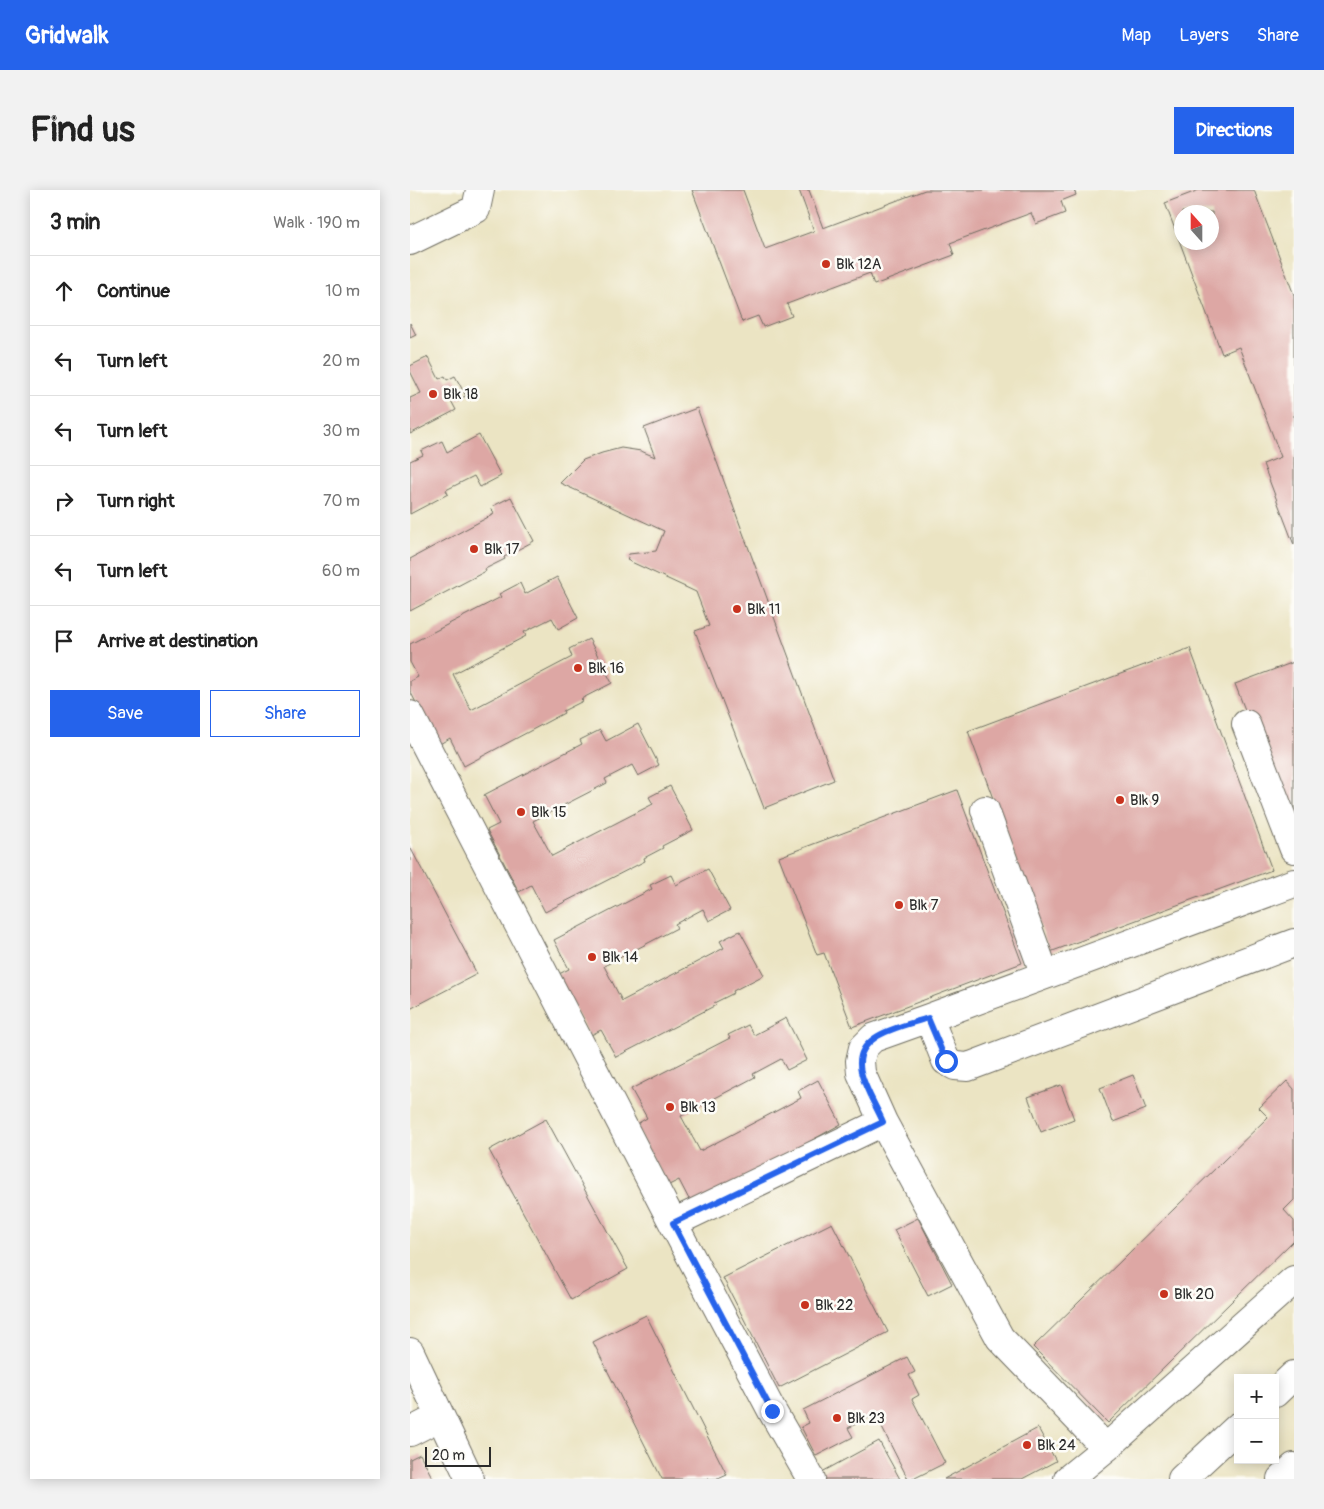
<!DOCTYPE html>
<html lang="en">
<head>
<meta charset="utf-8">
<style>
  body { margin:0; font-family:Pangolin,sans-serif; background:#f2f2f2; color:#222 }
  .controls { position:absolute; right:15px; bottom:15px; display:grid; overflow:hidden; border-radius:0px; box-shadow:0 2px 12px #0003 }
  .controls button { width:45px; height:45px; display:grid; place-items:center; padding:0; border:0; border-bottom:1px solid #e0e0e0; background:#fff; color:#222; font:25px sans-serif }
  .compass { position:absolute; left:764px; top:15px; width:45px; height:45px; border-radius:50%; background:#fff; box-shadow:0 2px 12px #0003; rotate:339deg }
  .scale { position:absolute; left:15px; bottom:12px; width:66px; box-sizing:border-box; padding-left:5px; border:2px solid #2b2b2b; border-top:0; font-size:14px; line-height:18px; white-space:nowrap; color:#2b2b2b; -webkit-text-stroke:4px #fdfcf7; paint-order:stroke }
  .stop { position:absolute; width:15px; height:15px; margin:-11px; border:4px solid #2563eb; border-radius:50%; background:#fff }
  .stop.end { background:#2563eb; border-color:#fff; box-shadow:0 1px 5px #0008 }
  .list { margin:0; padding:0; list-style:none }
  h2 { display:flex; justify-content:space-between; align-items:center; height:65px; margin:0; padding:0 20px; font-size:21px }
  h2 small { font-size:16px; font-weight:400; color:#767676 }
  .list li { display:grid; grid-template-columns:32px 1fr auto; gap:15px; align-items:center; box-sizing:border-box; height:70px; padding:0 20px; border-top:1px solid #e0e0e0 }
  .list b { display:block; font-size:19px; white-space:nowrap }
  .list em { font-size:16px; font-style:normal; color:#767676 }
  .actions { display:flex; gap:10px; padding:15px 20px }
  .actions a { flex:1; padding:11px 0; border:1px solid #2563eb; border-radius:0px; text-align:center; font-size:18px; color:#2563eb }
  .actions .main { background:#2563eb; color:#fff }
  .icon { flex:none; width:28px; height:28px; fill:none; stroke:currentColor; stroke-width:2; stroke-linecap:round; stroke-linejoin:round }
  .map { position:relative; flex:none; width:884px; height:1289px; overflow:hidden; border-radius:0px }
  header { display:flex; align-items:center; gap:30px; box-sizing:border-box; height:70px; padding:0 25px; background:#2563eb; color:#fff }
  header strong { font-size:24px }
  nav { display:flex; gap:28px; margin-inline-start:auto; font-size:18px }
  .intro { display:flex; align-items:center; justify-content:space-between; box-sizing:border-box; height:120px; padding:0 30px }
  h1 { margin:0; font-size:35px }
  .button { padding:12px 22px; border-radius:0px; background:#2563eb; color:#fff; font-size:18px; font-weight:700 }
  main { display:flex; gap:30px; padding:0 30px }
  aside { flex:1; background:#fff; border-radius:0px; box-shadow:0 2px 12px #0003 }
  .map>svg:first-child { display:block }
</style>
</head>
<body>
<header>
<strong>Gridwalk</strong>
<nav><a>Map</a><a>Layers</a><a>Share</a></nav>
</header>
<div class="intro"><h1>Find us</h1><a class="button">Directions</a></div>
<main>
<aside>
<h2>3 min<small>Walk · 190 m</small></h2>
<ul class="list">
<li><svg class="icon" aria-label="ahead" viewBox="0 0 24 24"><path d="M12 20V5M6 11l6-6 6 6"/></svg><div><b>Continue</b></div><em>10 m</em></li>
<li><svg class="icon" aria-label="left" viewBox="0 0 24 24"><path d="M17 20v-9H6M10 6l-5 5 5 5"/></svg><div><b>Turn left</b></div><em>20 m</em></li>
<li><svg class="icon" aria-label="left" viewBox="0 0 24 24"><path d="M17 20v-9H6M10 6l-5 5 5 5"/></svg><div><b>Turn left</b></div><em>30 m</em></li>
<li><svg class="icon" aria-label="right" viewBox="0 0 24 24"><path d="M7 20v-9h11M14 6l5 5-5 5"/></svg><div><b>Turn right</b></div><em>70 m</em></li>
<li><svg class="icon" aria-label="left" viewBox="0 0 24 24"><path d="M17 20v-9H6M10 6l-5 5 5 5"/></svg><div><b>Turn left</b></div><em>60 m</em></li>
<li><svg class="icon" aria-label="arrive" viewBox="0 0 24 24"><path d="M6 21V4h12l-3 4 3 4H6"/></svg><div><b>Arrive at destination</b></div></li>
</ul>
<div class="actions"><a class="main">Save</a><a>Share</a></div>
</aside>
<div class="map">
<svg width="884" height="1289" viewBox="0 0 884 1289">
  <rect width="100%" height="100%" fill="#fdfcf7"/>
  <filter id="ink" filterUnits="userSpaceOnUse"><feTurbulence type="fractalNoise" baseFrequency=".02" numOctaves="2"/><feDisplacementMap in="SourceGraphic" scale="10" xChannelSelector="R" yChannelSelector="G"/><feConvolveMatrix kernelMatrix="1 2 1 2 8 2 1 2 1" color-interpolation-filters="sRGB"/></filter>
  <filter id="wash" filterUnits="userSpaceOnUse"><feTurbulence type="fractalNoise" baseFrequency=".0096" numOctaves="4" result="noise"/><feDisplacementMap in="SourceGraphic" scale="20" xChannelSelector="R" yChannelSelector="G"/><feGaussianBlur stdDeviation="1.12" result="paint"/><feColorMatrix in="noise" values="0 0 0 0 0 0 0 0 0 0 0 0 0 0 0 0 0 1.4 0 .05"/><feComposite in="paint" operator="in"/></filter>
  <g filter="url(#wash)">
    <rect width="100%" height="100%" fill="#ebe4c3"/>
    <g id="blocks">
      <!-- building -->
      <path fill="#dda7a4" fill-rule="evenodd" d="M282,0H333L355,59L404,41L389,0H399L413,38L515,0H664L666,5L651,11L655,23L626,34L621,23L540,53L544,65L464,95L460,83L377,114L382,126L353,137L348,126L332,132Z
        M789,0H844L884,105V355L853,274L871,267L829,157L812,164L755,13ZM772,22H802V52H772Z
        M0,133L6,145L0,148Z
        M18,167L29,189L35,186L37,190L45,186L56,206L47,210L42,201L37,203L46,220L0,244V208L11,203L0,181V176Z
        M287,218L424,590L354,618L285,441L299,436L286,402L217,370L219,364L246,361L254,341L150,293L173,270L192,263L211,258L231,261L245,267L234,238Z
        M69,245L91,286L70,297L64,286L36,300L38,304L0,324V271L13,265L11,261L32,251L37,262Z
        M101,307L124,351L94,367L95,369L75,379L76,381L0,421V369L84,324L81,317Z
        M147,387L168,428L148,439L142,428L114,442L116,446L43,484L61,520L162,467L159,459L179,449L202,493L171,509L173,511L153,521L154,523L54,576L40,548L28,555L0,501V491L8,487L0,472V454L91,407L89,404L110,393L115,404Z
        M780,458L862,680L640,762L558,541Z
        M884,472V646L825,494Z
        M228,534L249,575L228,586L222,575L195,589L197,593L123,631L142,666L243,614L239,607L260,596L283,640L252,656L253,658L234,668L235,671L135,722L121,695L109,702L77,640L89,634L74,605L172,554L170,550L190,540L196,551Z
        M547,600L612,773L442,837L414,763L407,765L369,667Z
        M0,657L67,784L0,819Z
        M298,679L320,720L299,731L293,719L265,734L267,738L194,776L212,811L314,758L310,751L330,741L354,785L323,801L324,803L304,813L306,815L206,867L191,840L179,846L147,785L159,779L144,750L242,699L240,695L261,685L266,695Z
        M376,828L397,870L377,880L371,869L343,884L345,887L271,926L290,961L391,908L388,901L408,890L431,934L283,1017L269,990L257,996L225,935L237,928L221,899L320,848L318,845L338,835L344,845Z
        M723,885L736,919L703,932L690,898Z
        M877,891L884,899V1010L874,1020L884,1031V1050L698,1233L623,1157L858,927L849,918Z
        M651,895L664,929L631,942L618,907Z
        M136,929L218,1079L161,1110L79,960Z
        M508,1028L542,1094L518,1106L484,1040Z
        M422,1033L478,1142L369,1198L313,1088Z
        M236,1125L317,1285L308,1289H252L183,1152Z
        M497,1167L505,1182L499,1185L509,1205L502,1209L535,1273L503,1289H498L465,1224L438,1238L443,1247L406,1266L391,1237L399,1233L393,1220Z
        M628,1238L646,1271L612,1289H534Z
        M469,1251L490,1289H415L412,1282Z
        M10,1264L23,1289H0V1269Z"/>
    </g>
  </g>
  <g filter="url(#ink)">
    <use href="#blocks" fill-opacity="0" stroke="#6e6c60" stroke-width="1"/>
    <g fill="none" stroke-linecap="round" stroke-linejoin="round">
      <defs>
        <path id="minor" d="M0,51L66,19L70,0
          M0,525L263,1033L362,1221L401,1289
          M836,534L884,659
          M575,620L635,785
          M519,828L536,871L545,876L558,877L884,753
          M263,1033L473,932
          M0,1162L60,1289
          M0,1242L29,1227
          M696,1258L590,1148L473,932L451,883L450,871L453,858L463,848L519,828L884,693
          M658,1289L696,1258L884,1090"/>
        <path id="highway" d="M865,1203L884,1185
          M772,1289L828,1237
          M871,1289L884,1277"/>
      </defs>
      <!-- minor casing -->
      <use href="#minor" stroke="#6e6c60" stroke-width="30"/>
      <!-- highway casing -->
      <use href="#highway" stroke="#6e6c60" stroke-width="30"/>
      <!-- minor -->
      <use href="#minor" stroke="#fff" stroke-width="28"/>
      <!-- highway -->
      <use href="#highway" stroke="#fff" stroke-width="28"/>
    </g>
  </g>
  <g fill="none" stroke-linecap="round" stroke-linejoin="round" filter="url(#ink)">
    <!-- route -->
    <path stroke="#2563eb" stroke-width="6" d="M362,1221L263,1033L473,932C466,916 455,899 451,882C442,844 492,837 518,828L536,871"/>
  </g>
  <!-- markers -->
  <g fill="#c8321e" stroke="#fdfcf7" stroke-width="2">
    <circle cx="416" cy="74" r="5"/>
    <circle cx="23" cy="204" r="5"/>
    <circle cx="64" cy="359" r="5"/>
    <circle cx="327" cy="419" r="5"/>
    <circle cx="168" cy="478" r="5"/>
    <circle cx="710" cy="610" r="5"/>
    <circle cx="111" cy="622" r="5"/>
    <circle cx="489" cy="715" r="5"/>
    <circle cx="182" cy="767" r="5"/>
    <circle cx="260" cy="917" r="5"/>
    <circle cx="754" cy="1104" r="5"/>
    <circle cx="395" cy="1115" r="5"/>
    <circle cx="427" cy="1228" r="5"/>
    <circle cx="617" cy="1255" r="5"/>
  </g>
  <g text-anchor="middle" stroke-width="5" stroke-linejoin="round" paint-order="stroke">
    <!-- poi labels -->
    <g font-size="15" fill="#2b2b2b" stroke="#fdfcf7" text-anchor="start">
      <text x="426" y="79">Blk 12A</text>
      <text x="33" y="209">Blk 18</text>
      <text x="74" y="364">Blk 17</text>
      <text x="337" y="424">Blk 11</text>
      <text x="178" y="483">Blk 16</text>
      <text x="720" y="615">Blk 9</text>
      <text x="121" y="627">Blk 15</text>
      <text x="499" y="720">Blk 7</text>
      <text x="192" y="772">Blk 14</text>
      <text x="270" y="922">Blk 13</text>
      <text x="764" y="1109">Blk 20</text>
      <text x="405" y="1120">Blk 22</text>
      <text x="437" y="1233">Blk 23</text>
      <text x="627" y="1260">Blk 24</text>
    </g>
  </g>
</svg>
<div class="controls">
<button>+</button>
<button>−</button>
</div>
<svg class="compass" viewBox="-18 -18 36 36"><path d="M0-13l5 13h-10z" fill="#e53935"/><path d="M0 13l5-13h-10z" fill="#767676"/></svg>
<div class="scale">20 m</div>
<div class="stop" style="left:536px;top:871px"></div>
<div class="stop end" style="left:362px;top:1221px"></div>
</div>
</main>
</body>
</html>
